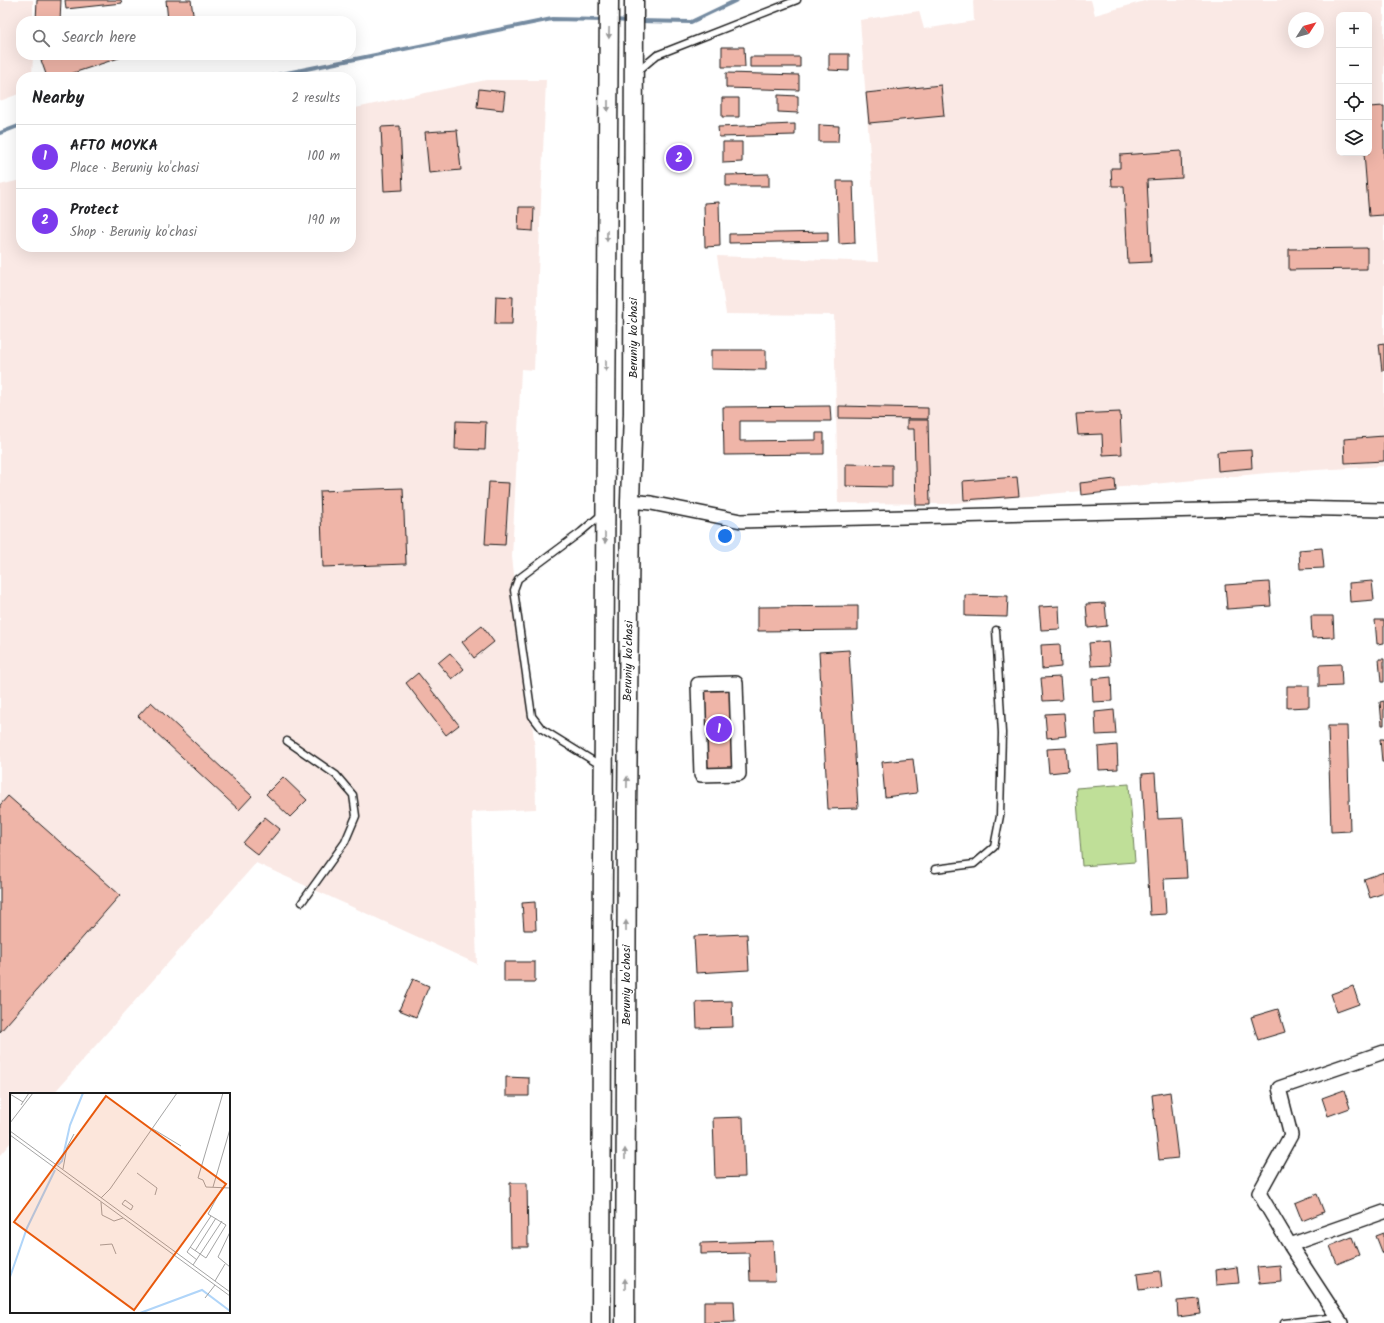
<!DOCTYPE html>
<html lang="en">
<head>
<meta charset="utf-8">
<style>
  body { margin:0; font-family:Kalam,sans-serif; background:#f2f2f2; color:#202124 }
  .controls { position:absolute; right:12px; top:12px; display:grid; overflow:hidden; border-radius:8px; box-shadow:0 4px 16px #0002 }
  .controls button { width:36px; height:36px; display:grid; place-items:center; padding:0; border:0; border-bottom:1px solid #e0e0e0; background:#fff; color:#202124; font:20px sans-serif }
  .compass { position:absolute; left:1288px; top:12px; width:36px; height:36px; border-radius:50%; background:#fff; box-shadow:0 4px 16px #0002; rotate:54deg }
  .you { position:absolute; left:725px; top:536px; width:14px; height:14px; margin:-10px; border:3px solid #fff; border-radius:50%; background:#1a73e8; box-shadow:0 0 0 6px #1a73e833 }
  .badge { display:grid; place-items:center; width:26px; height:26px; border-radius:50%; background:#7c3aed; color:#fff; font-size:13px; font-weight:700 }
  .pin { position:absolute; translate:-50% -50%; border:2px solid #fff; box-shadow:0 1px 4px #0006 }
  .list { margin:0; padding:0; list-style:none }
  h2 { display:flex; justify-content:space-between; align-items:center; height:52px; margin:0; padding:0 16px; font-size:17px }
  h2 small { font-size:13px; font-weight:400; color:#757577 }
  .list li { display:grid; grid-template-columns:26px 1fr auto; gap:12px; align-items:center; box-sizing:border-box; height:64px; padding:0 16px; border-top:1px solid #e0e0e0 }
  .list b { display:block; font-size:15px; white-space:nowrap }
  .list p { margin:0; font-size:13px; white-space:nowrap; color:#757577 }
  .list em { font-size:13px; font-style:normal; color:#757577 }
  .icon { flex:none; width:22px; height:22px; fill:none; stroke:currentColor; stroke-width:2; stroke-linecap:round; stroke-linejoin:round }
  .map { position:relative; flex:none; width:1384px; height:1323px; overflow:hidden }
  .search { position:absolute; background:#fff; box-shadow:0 4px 16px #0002; left:16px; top:16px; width:340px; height:44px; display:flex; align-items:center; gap:10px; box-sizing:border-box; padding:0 14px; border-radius:16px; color:#757577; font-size:15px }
  .panel { position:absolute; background:#fff; box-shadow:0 4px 16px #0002; left:16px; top:72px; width:340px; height:180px; border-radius:16px }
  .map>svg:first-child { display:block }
</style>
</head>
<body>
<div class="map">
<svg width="1384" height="1323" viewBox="0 0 1384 1323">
  <rect width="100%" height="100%" fill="#fff"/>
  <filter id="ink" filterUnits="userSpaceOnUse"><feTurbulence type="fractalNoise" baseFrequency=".025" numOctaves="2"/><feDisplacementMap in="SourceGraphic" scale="8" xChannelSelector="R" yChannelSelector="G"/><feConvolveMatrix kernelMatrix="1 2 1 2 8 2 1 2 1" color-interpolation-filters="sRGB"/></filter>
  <g filter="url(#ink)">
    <!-- built -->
    <path fill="#fae9e5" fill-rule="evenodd" d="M0,0H33V21H21V55H33L32,77H21V93L0,101Z
      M973,0H1091L1095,15L1148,0H1384V466L1267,473L946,504L838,503L834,315L726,314L717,256L878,262L860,20L919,11L924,29L974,21ZM1339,15H1369V153H1339ZM1294,18H1318V42H1294Z
      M486,80H546L534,370L521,369L512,557L535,748L536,809L472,812L477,964L256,863L53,1094H11V1142L0,1155V185L21,180V247H351V109Z"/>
    <!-- green -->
    <path fill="#bfdf98" stroke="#6e7e5a" d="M1129,784L1135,862L1082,866L1076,788Z"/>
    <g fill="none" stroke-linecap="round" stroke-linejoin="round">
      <!-- stream -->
      <path stroke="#758ba1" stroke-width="4" d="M614,20L629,21
        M638,21L691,22L737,0
        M267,77L552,19L605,20
        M0,133L21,125"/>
    </g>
    <!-- building -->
    <path fill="#efb5a8" stroke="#1c1c1c" d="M37,0H61L60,21H36Z
      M65,0H121L122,3L66,9Z
      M166,0H191L194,21H168Z
      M722,47H744L745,67H722Z
      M829,54H849V71L829,70Z
      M57,55H128L61,77H47L41,60Z
      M750,57H800V67H750Z
      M726,73L799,75V90L726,88Z
      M941,85L944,116L869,123L866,93Z
      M479,89L505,92L503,110L477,107Z
      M778,95L798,96V113L778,112Z
      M722,98H739V117H722Z
      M1384,106V215L1369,216L1364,153H1369V107Z
      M795,124V135L719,137L718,127Z
      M819,125L839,126L838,142H819Z
      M400,126L403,190L384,191L381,127Z
      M457,130L461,170L429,173L425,132Z
      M723,142H742V162L723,163Z
      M1181,151L1182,178L1147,180L1151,262L1128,263L1124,186H1112L1111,168H1120V155Z
      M769,174V186H726V175Z
      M837,181H853L855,243L839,244Z
      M719,202L720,246L705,247L704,203Z
      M519,207H534L533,231L518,230Z
      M828,232V241L729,243V234Z
      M1367,248V269L1289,270V249Z
      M496,296L513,297L512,324H495Z
      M1384,343V370L1382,371L1379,344Z
      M711,350H766V370L711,369Z
      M830,406L831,421H740V441L816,440V433H824V454L724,455L723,407Z
      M839,406L928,408V419L839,418Z
      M1120,412L1122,454L1103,455L1102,434L1078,435L1076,414Z
      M907,420H928L930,505H916L914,429H907Z
      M456,421L486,422L485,450L455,449Z
      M1384,436V461L1345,463L1344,439Z
      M1251,450L1252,468L1218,471L1217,452Z
      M846,464L892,465V487L846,486Z
      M1017,477L1019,496L964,500L963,481Z
      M1115,479L1116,491L1081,495L1080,483Z
      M489,482L509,483L505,545L485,544Z
      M403,488L406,564L323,567L320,491Z
      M1322,548L1324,568L1300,569L1299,550Z
      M1372,581L1374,600L1350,602L1349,583Z
      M1269,582L1271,606L1227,609L1225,585Z
      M965,595L1008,596L1007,617L965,616Z
      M1105,603L1107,626L1088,628L1086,604Z
      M858,606V630L758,631V607Z
      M1059,606L1060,629L1041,630L1039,607Z
      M1311,616H1333L1334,637L1312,638Z
      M1375,620H1384V643L1377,644Z
      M482,626L494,642L474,658L462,642Z
      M1108,641L1110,665L1091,666L1089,643Z
      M1060,644L1061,667L1042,669L1041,645Z
      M849,650L858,808L828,809L819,652Z
      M450,653L464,669L452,679L438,663Z
      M1379,659H1384V682H1381Z
      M1341,664L1342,686L1319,687V665Z
      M418,673L459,725L446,735L406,683Z
      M1060,677L1062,700L1043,701L1041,678Z
      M1111,677L1112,701L1093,702L1092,679Z
      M736,683L739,774L701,775L698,684Z
      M1287,686H1309V707L1287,708Z
      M1384,701V725H1382L1380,702Z
      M151,702L252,796L239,810L138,716Z
      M1114,710L1116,734L1096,735L1095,712Z
      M1064,713L1066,736L1047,738L1045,714Z
      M1328,726H1347L1350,831L1331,832Z
      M1380,739H1384V762H1382Z
      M1117,745L1118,769L1099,770L1098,747Z
      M1066,748L1068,771L1049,773L1047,749Z
      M913,759L917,793L885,797L882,762Z
      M1155,773L1158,819L1183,818L1187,878L1164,879L1166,914L1150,915L1142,774Z
      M283,777L307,800L290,817L266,794Z
      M8,796L120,895L0,1032V805Z
      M265,817L280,829L258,855L243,843Z
      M1384,872V893L1370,898L1364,879Z
      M535,902L536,930H524L522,903Z
      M747,934L749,970L696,973L694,936Z
      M504,962H535V982H504Z
      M413,979L429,986L416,1017L399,1010Z
      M1353,986L1359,1004L1337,1012L1331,994Z
      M732,1001L733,1027L697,1028L696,1002Z
      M1278,1009L1285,1032L1258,1040L1251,1017Z
      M506,1077L529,1078V1096H506Z
      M1344,1090L1350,1108L1328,1116L1322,1098Z
      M1170,1092L1178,1158L1159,1160L1152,1095Z
      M743,1117L745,1177L715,1178L713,1118Z
      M510,1183H527L528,1247H511Z
      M1317,1194L1324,1212L1302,1221L1295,1203Z
      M1384,1233V1253L1383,1254L1376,1236Z
      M1352,1237L1359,1255L1337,1264L1330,1246Z
      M773,1241L775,1281H750L749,1253L701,1254V1243Z
      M1280,1265L1281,1281L1259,1283L1257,1267Z
      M1237,1267L1239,1283L1216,1285L1215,1270Z
      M1160,1271L1162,1287L1139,1290L1137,1274Z
      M1199,1299L1201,1314L1178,1317L1177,1301Z
      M704,1301H734L735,1322L704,1323Z"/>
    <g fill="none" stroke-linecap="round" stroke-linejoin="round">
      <defs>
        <path id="service" d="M637,72L657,55L797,0
          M287,741L336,775L353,795L356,816L345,842L302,902
          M600,765L542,729L532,716L514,590L518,579L581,532L602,514
          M935,869L974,864L994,847L1000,816L1002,733L996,630
          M1284,1323L1337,1317"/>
        <path id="minor" d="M630,501L651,503L741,521L1285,508L1384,510
          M736,683L739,774L701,775L698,684Z
          M1290,1245L1384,1212
          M1341,1323L1290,1245L1259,1193L1291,1135L1279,1088L1384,1052"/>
        <path id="secondary" d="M601,1323L602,1008L609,0
          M625,1323L627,813L630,501L633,412L634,0"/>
      </defs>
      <!-- service casing -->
      <use href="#service" stroke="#1c1c1c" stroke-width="9"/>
      <!-- minor casing -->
      <use href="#minor" stroke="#1c1c1c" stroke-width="16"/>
      <!-- secondary casing -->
      <use href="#secondary" stroke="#1c1c1c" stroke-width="21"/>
      <!-- service -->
      <use href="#service" stroke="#fff" stroke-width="6"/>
      <!-- minor -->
      <use href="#minor" stroke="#fff" stroke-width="13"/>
      <!-- secondary -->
      <use href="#secondary" stroke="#fff" stroke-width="18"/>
    </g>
    <!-- one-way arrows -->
    <defs><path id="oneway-solid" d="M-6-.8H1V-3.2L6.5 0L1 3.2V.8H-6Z"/></defs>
    <g fill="#999">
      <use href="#oneway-solid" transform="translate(609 33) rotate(91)"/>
      <use href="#oneway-solid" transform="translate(608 106) rotate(90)"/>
      <use href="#oneway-solid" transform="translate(607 236) rotate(90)"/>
      <use href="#oneway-solid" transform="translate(606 366) rotate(90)"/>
      <use href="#oneway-solid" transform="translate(605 538) rotate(90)"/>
      <use href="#oneway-solid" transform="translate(627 782) rotate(-89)"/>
      <use href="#oneway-solid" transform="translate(626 926) rotate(-90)"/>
      <use href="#oneway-solid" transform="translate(625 1154) rotate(-90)"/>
      <use href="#oneway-solid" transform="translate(625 1284) rotate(-90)"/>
    </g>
  </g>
  <g text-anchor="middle" stroke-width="3" stroke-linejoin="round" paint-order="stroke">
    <!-- street labels -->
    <g font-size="12" fill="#1c1c1c" stroke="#fff">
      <text transform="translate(633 338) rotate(-90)" y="4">Beruniy ko'chasi</text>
      <text transform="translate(628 661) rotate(-89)" y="4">Beruniy ko'chasi</text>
      <text transform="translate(626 985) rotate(-90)" y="4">Beruniy ko'chasi</text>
    </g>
  </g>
  <!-- overview -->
  <g transform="translate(10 1093)">
    <rect width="220" height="220" fill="#fff"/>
    <path fill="none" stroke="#b0d5f9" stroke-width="2" d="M48,72L52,68L60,32L73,0M0,184L17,135L45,77M130,220L192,197L220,218"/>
    <path fill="none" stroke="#a4a4a4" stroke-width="1" d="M213,0L188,85L193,87L196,94L220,95M0,1L13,9M11,12L19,0M0,30L23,0M143,36L171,53M0,38L220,199M0,42L220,203M53,76L57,54L64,41M127,80L147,95L145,102M203,94L220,36M91,105L100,96L167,0M115,107L123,113L121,117L112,111ZM91,109L92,122L104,128L113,125M220,139L208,164L220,174M90,152L102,151L106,161M180,154L196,165L216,132L198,121L212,95M185,158L206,125M187,167L177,159L201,123M183,172L212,128M205,188L215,171M195,205L205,192"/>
    <path fill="#e8590c" fill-opacity="0.15" stroke="#e8590c" stroke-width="2" d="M96,3L216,91L124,217L4,129Z"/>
    <rect width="220" height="220" fill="none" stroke="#1c1c1c" stroke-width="2"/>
  </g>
</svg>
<div class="controls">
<button>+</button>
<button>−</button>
<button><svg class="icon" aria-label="locate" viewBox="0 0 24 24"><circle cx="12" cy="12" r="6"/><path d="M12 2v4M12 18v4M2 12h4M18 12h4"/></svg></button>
<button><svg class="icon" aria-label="layers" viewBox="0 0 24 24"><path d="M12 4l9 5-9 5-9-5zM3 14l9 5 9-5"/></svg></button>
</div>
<svg class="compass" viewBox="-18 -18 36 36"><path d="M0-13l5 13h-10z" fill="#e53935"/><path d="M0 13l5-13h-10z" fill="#757577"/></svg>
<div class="you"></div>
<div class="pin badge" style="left:719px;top:729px">1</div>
<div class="pin badge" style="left:679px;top:158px">2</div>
<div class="search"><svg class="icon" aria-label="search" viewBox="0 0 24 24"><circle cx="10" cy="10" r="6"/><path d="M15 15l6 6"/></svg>Search here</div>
<section class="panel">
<h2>Nearby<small>2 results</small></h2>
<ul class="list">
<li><span class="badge">1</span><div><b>AFTO MOYKA</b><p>Place · Beruniy ko'chasi</p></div><em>100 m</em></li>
<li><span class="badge">2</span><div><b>Protect</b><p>Shop · Beruniy ko'chasi</p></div><em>190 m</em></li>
</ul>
</section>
</div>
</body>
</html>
